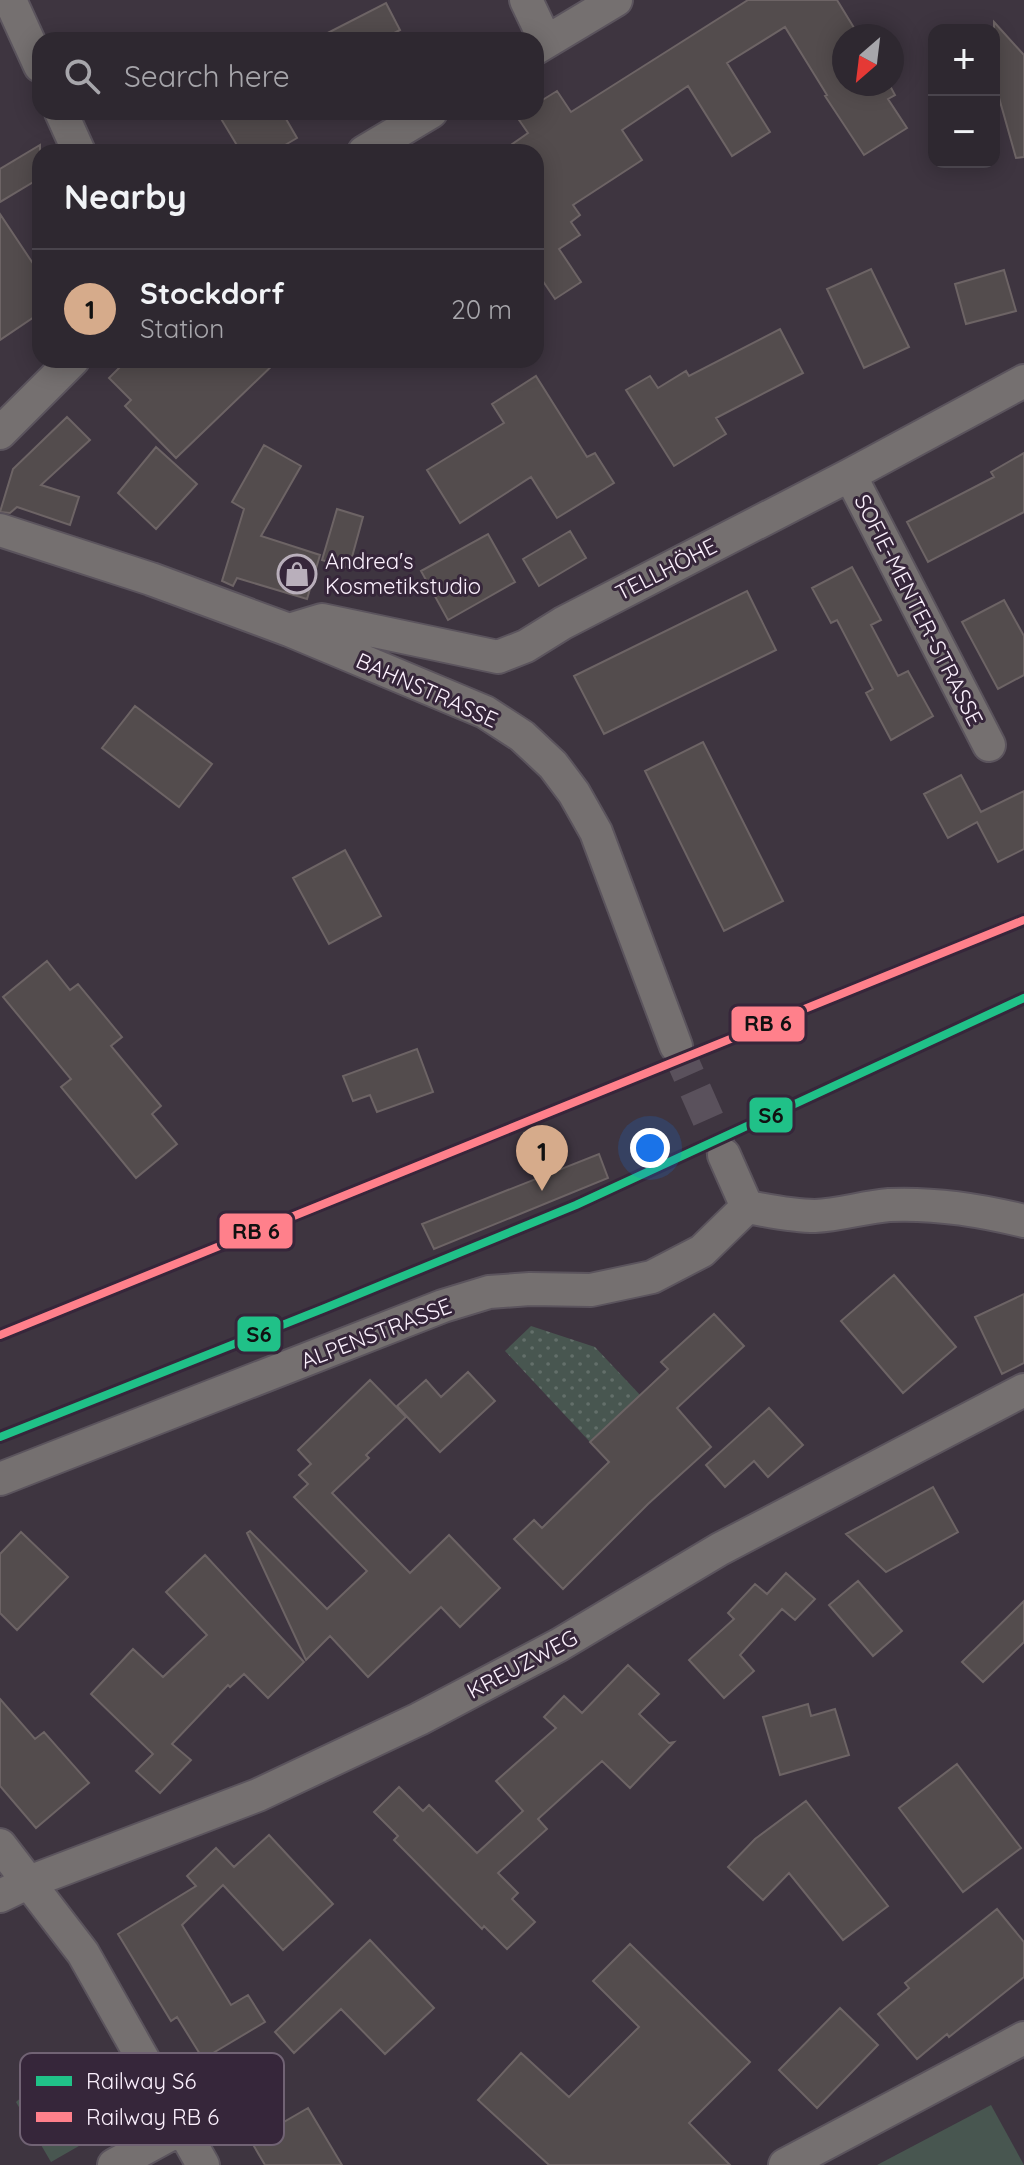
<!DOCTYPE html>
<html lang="en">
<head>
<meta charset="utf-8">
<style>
  body { margin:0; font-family:Quicksand,sans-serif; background:#3a343c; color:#f1f3f6 }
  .controls { position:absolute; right:24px; top:24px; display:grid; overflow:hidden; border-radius:16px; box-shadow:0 4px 20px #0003 }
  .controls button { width:72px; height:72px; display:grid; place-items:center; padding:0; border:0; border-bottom:2px solid #49444c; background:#2e2830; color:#f1f3f6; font:40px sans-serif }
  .compass { position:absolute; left:832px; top:24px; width:72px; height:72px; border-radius:50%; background:#2e2830; box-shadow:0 4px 20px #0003; rotate:208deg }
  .you { position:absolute; left:650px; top:1148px; width:28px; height:28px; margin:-20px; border:6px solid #fff; border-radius:50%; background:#1a73e8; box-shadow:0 0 0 12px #1a73e833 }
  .badge { display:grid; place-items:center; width:52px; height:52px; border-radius:50%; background:#d6ab8b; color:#111; font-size:26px; font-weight:700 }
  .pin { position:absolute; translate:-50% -66px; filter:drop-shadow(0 2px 4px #0008) }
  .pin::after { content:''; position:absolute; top:42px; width:28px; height:24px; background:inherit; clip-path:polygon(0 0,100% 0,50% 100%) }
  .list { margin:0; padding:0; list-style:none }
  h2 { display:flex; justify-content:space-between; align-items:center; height:104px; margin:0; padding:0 32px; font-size:34px }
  h2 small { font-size:26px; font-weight:400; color:#a7a6ab }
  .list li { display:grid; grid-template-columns:52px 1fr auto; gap:24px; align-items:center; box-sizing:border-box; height:120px; padding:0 32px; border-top:2px solid #49444c }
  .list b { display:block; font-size:30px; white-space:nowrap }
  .list p { margin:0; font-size:26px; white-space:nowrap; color:#a7a6ab }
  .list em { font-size:26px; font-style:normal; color:#a7a6ab }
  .icon { flex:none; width:44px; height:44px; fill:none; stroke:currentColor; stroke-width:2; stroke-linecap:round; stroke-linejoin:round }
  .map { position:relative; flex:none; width:1024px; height:2165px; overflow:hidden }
  .search { position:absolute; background:#2e2830; box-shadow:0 4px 20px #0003; left:32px; top:32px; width:512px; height:88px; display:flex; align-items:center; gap:20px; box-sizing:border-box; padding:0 28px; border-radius:24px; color:#a7a6ab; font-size:30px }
  .panel { position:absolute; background:#2e2830; box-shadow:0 4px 20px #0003; left:32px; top:144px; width:512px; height:224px; border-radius:24px }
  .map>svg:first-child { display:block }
</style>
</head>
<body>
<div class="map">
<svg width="1024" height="2165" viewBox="0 0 1024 2165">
  <defs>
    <pattern id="grass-tufts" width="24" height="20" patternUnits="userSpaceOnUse" patternTransform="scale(2)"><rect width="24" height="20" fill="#485650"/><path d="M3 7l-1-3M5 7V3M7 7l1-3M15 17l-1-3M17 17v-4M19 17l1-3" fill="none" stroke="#636f6a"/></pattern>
    <pattern id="park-dots" width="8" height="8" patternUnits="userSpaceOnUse" patternTransform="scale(2)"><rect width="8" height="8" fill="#485650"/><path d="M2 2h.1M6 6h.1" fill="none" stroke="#636f6a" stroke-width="1.8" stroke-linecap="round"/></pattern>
  </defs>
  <rect width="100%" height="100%" fill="#3e3540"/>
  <!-- grass -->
  <path fill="url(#grass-tufts)" d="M56,2066L132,2072L145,2108L51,2162L16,2102Z"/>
  <!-- park -->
  <path fill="url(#park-dots)" d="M531,1326L595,1347L641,1396L590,1442L505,1351Z"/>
  <!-- pitch -->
  <path fill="#485650" d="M991,2105L1024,2165H877Z"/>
  <!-- building -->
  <path fill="#534c4d" stroke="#6d6465" stroke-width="2" d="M748,0H837L859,36H844V84H889L895,95L888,99L907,128L864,155L825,96L827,95L785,27L727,63L770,132L732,156L688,86L622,130L642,160L573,205L580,215L571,222L580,235L559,249L581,282L555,299L536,271V152H501L528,133L517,117L524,112H536V104L557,91L571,112Z
    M386,3L400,30L381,40H314Z
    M994,22L1024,55V157L1016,158L994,80Z
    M217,112H282L297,138L273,152H241Z
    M40,145V178L0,202V169Z
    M0,214L40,274V313L0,340Z
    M871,269L909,347L864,368L827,289Z
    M1004,270L1016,311L966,324L955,284Z
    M780,329L803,373L716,418L726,434L674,466L626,390L650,376L658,388L686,371L689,376Z
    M127,360H278L176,458L125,406L131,400L109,378Z
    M536,376L587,457L595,453L614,483L557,518L531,477L460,523L427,470L504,423L492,404Z
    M67,417L90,440L41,485L79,497L70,525L17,507L10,513L0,512L13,469Z
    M264,445L301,466L261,536L320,555L307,599L237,578L233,586L222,581L244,509L232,502Z
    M156,447L197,484L156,529L118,493Z
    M1024,453V512L928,562L907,522L994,477L991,472Z
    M337,509L363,517L349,568L322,560Z
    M570,531L586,558L539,586L523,559Z
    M488,534L515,582L448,620L421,571Z
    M852,567L881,620L871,625L898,676L908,671L933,716L891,740L866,693L873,689L837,620L831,623L812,588Z
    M747,591L776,650L604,734L574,676Z
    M1004,600L1024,636V675L998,689L962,622Z
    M135,706L212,764L179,807L102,748Z
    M703,742L783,901L724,931L645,771Z
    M961,775L981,812L1024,791V849L998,862L977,822L948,838L924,794Z
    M345,850L381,916L329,944L293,878Z
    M47,961L70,990L78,984L122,1037L111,1046L161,1106L152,1114L177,1144L136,1178L61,1087L71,1079L3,997Z
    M417,1049L433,1092L377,1112L370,1095L353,1101L343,1076Z
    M599,1154L608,1178L434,1249L422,1224Z
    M894,1275L956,1347L903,1393L841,1321Z
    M1024,1294V1363L1002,1374L975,1317Z
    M714,1314L744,1346L677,1408L711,1447L648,1504L563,1589L514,1539L534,1520L542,1528L609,1462L590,1442L668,1369L661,1362Z
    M468,1372L495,1401L440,1452L397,1406L426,1380L441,1397Z
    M370,1380L406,1417L366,1455L369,1458L332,1493L410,1573L449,1535L500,1588L460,1627L441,1607L368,1677L330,1636L306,1660L247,1533L250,1531L327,1609L367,1571L294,1497L308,1484L299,1475L311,1464L298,1450Z
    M769,1408L803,1445L768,1477L754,1461L725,1487L706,1465Z
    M933,1487L958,1532L886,1572L846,1534Z
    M21,1532L68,1577L17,1630L0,1613V1554Z
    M205,1555L304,1662L268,1698L244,1674L230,1687L228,1685L172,1744L191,1760L160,1793L136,1771L153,1754L91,1694L133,1649L163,1677L207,1635L166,1592Z
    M786,1573L815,1599L795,1620L782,1609L740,1655L754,1671L724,1698L689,1660L734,1619L728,1613L755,1584L767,1594Z
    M858,1581L902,1631L873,1656L829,1605Z
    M1024,1601V1642L983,1682L962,1662Z
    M628,1665L659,1694L639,1714L669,1743L674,1742L630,1788L602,1761L538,1819L547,1829L498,1873L518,1893L512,1899L535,1922L507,1949L484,1926L482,1929L394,1840L398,1836L374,1812L399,1787L423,1811L429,1805L477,1853L523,1811L496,1781L556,1728L544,1717L564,1696L582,1713Z
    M0,1699L35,1739L44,1732L89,1783L36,1828L0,1786Z
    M808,1704L811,1716L835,1709L849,1755L780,1775L763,1717Z
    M957,1764L1021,1848L963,1892L899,1808Z
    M806,1801L888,1906L843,1940L789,1873L763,1900L728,1867L755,1839Z
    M269,1835L333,1904L283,1950L223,1885L182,1925L231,2005L248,1995L265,2022L203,2059L177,2017L171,2021L118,1934L196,1886L187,1876L216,1848L234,1867Z
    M997,1909L1024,1942V1977L949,2037L947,2034L917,2059L878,2014L909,1988L905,1983Z
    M370,1940L434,2008L385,2054L341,2009L294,2053L275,2032Z
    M630,1944L750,2062L689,2123L730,2165H549L478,2100L521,2053L569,2097L639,2027L593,1981Z
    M840,2008L878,2045L817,2108L779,2070Z
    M308,2108L342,2165H265L251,2141Z"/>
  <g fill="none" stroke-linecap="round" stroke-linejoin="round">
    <!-- minor-tunnel -->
    <path stroke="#5a515c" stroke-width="32" stroke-dasharray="32 16" stroke-linecap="butt" d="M676,1046L724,1155"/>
    <defs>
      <path id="minor" d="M10,0L40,66
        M526,0L546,42
        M536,48L616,0
        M61,112L79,152
        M364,152L431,112
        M0,433L73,360
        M850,475L989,745
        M0,530L151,579L289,630L485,712L522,736L553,765L574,793L596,832L676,1046
        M289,630L322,620L498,657L526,646L563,623L850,475L1024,381
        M724,1155L747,1207
        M747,1207C770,1211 792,1216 815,1216C840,1215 864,1207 889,1205C935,1203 980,1210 1024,1221
        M0,1479L443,1306L489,1292L530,1289L591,1290L652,1277L702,1251L747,1207
        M0,1845L83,1953L203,2165
        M0,1896L29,1882L258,1795L419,1719L559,1645L720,1549L1024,1390
        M114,2165L182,2128
        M785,2165L1024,2038"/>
    </defs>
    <!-- minor casing -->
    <use href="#minor" stroke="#5b545d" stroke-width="36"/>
    <!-- minor -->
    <use href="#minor" stroke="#757070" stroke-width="32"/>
    <defs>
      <path id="rail-1" d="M0,1437L325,1308L576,1205L1024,998"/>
      <path id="rail-2" d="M0,1335L1024,920"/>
    </defs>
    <!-- rail-1 casing -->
    <use href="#rail-1" stroke="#36263a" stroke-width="14"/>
    <!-- rail-2 casing -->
    <use href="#rail-2" stroke="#36263a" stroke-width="14"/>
    <!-- rail-1 -->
    <use href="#rail-1" stroke="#20c188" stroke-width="8"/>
    <!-- rail-2 -->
    <use href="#rail-2" stroke="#ff808b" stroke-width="8"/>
  </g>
  <!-- icons -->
  <defs>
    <symbol id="shop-ring" viewBox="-11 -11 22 22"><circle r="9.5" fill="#36263a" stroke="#b9afbb" stroke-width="1.5"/><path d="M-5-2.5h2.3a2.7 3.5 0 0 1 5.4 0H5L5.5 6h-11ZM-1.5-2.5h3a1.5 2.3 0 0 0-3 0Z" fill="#b9afbb"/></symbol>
  </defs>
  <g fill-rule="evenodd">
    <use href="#shop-ring" x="275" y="552" width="44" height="44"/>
  </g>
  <g text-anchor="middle" stroke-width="6" stroke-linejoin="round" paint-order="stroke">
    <!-- poi labels -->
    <g font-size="22" fill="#fbf0fd" stroke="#36263a" text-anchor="start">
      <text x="325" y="569">Andrea's<tspan x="325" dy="25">Kosmetikstudio</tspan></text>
    </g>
    <!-- street labels -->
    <g font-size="22" fill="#fbf0fd" stroke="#36263a">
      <text transform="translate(666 569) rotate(-27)" y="8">TELLHÖHE</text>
      <text transform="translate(919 610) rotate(63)" y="8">SOFIE-MENTER-STRASSE</text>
      <text transform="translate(427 690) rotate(24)" y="8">BAHNSTRASSE</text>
      <text transform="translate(376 1333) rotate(-21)" y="8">ALPENSTRASSE</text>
      <text transform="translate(522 1664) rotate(-28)" y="8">KREUZWEG</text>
    </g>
  </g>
  <!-- legend -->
  <rect x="20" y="2053" width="264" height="92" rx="12" fill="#36263a" stroke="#716374" stroke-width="2"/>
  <rect x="36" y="2076" width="36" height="10" fill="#20c188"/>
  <rect x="36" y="2112" width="36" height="10" fill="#ff808b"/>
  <g font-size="22" fill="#fbf0fd">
    <text x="86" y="2089">Railway S6</text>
    <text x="86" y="2125">Railway RB 6</text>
  </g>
  <g stroke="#36263a" stroke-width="3">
    <rect x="730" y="1005" width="76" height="38" rx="8" fill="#ff808b"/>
    <rect x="748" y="1096" width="46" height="38" rx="8" fill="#20c188"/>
    <rect x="218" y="1212" width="76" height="38" rx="8" fill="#ff808b"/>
    <rect x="236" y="1315" width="46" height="38" rx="8" fill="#20c188"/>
  </g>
  <g font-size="22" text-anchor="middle" font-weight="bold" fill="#111">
    <text x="768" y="1031">RB 6</text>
    <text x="771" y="1123">S6</text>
    <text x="256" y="1239">RB 6</text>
    <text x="259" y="1342">S6</text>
  </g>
</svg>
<div class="controls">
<button>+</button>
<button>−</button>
</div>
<svg class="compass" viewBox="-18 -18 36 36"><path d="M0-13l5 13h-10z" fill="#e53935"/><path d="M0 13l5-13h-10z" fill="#a7a6ab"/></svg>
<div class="you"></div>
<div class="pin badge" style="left:542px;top:1191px">1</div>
<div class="search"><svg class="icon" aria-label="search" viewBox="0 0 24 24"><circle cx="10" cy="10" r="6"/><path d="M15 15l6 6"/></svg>Search here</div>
<section class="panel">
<h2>Nearby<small></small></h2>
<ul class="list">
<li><span class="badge">1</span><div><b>Stockdorf</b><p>Station</p></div><em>20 m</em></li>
</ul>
</section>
</div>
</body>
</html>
